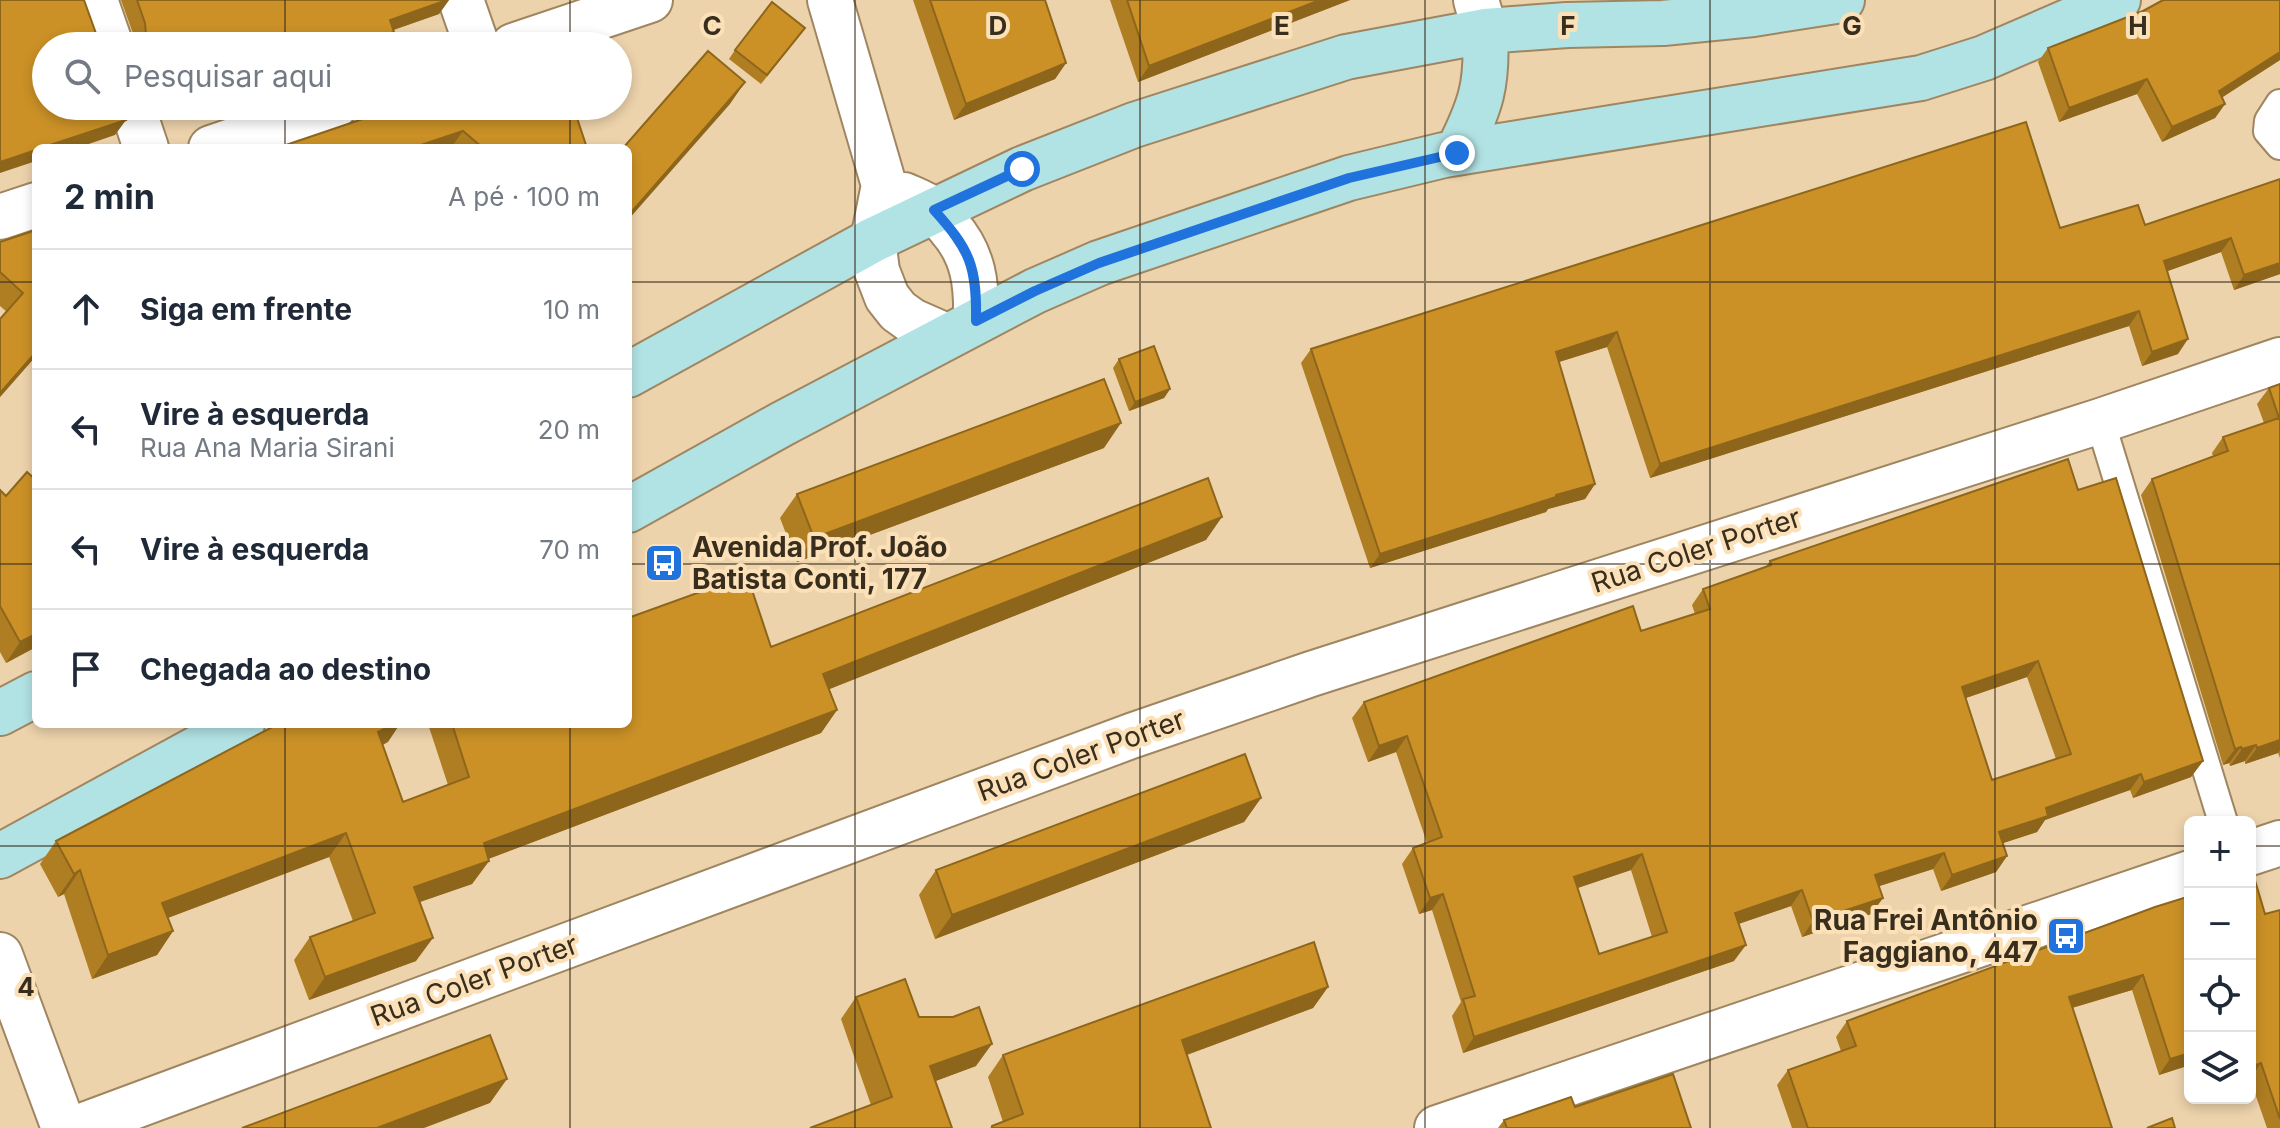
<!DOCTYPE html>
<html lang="pt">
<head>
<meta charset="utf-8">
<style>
  body { margin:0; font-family:Inter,sans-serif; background:#f6f6f7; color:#1f2937 }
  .controls { position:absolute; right:24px; bottom:24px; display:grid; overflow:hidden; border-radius:12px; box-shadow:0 4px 12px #0003 }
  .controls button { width:72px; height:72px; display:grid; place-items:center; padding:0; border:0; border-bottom:2px solid #e0e1e3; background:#fff; color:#1f2937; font:40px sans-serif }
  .stop { position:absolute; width:24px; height:24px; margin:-18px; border:6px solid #2073dd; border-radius:50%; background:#fff }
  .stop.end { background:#2073dd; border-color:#fff; box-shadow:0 2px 8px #0008 }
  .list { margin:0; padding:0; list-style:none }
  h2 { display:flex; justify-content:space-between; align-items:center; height:104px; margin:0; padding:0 32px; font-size:34px }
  h2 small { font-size:26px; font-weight:400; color:#747a83 }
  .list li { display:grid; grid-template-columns:52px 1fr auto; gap:24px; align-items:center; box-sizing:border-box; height:120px; padding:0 32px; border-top:2px solid #e0e1e3 }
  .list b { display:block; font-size:30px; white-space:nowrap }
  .list p { margin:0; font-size:26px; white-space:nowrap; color:#747a83 }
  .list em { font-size:26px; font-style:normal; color:#747a83 }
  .icon { flex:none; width:44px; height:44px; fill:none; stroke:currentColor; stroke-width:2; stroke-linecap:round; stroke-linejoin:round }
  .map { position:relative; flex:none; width:2280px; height:1128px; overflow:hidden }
  .search { position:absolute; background:#fff; box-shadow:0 4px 12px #0003; left:32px; top:32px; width:600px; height:88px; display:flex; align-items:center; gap:20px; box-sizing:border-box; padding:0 28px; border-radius:44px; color:#747a83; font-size:30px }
  .panel { position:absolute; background:#fff; box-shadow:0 4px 12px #0003; left:32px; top:144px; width:600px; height:584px; border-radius:12px }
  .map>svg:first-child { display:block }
</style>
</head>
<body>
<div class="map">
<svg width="2280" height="1128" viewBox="0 0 2280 1128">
  <rect width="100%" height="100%" fill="#edd3ac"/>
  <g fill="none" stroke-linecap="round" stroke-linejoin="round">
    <defs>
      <path id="service" d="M2280,104L2269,121L2268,131L2280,145
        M2100,421L2223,822"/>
      <path id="minor" d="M95,0L111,46
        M461,0L477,46
        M830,0L884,185L873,240L877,271L887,297L898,311L912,321L946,336
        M1476,0L1485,31
        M513,46L650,0
        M132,106L146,148
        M211,148L335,106
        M904,195C913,199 924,203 932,209C939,213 944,221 949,227C974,255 977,285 976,321
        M0,217L36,205
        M2250,853L2280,843
        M0,955L64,1128
        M76,1128L1131,736L1311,674L2100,421L2280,360
        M1437,1128L2190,873"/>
      <path id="secondary" d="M1457,153C1481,106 1488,84 1485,31
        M628,375L873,240L1022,169L1134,125L1346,57L1485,31L1567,25L1663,23L1753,14L1842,0
        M628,510L782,424L1035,291L1099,263L1349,178L1444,155L1921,78L1984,58L2118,0
        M0,713L36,694
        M0,856L242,724"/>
    </defs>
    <!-- service casing -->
    <use href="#service" stroke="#9f8661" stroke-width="32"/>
    <!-- minor casing -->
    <use href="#minor" stroke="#9f8661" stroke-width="48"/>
    <!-- secondary casing -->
    <use href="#secondary" stroke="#9f8661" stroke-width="48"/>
    <!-- service -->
    <use href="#service" stroke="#fff" stroke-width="28"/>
    <!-- minor -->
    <use href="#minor" stroke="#fff" stroke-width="44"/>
    <!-- secondary -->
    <use href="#secondary" stroke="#b2e3e4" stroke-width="44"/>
  </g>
  <!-- wall -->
  <path fill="#af7d22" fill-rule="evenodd" d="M121,0H449L439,14L393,30L384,46H135V39Z
    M913,0H1045L1066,63L1055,79L954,120Z
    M1110,0H1350L1138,82Z
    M2143,11L2280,60L2222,97L2225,104L2215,118L2162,142L2137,94L2059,122L2038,62L2048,48Z
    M799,36L761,84L729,59L735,50Z
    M401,106L587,148H277Z
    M2280,179V274L2234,290L2221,252L2167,271L2178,354L2142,366L2129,326L1650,478L1607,347L1559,362L1595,484L1585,499L1548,509L1546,512L1370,568L1301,363L1311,349L2060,228L2145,225Z
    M36,230V356L0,397L7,312L0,306V242Z
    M1119,359L1170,389L1164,398L1129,411L1113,368Z
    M2280,384V758L2278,753L2245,764V761L2230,766L2229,763L2223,765L2141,495L2152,479L2213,456L2212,453L2223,437L2264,423L2257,404L2269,388Z
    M1104,448L797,562L780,518L797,494Z
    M36,480V647L6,663L0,652V490L6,496Z
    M2078,490L2203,761L2191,777L2133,798L2130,790L2045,820L2037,832L2003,843L2007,856L1996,872L1941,891L1933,869L1879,886L1883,898L1871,914L1802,937L1791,906L1738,924L1734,961L1463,1053L1452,1016L1461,1002L1432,910L1419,914L1402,864L1413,848L1427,843L1396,752L1368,762L1352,718L1364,702L1641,631L1695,614L1692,605L1703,589L1765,568L1770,561ZM2027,677L2056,759L1992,780L1966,698ZM1631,870L1652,937L1599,954L1577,888Z
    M1206,540L829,689L837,710L821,733L488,859L489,861L472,884L419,902L416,961L309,1000L294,960L310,937L353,921L329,857L168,918L173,931L157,955L92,979L64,894L58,897L40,864L56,841L388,742L382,745L403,802L448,785L428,724H628L771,647Z
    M1261,798L1244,822L935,939L919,895L936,870Z
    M2155,907L2190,1065L2159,1075L2132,990L2072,1008L2112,1128H1792L1777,1085L1788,1070L1841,1051L1836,1037L1847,1021Z
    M2280,910V1128H2267L2250,1079L2265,914Z
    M1328,987L1313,1008L1187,1055L1211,1128H990L992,1126L1003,1122L988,1077L1003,1055Z
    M856,997L919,1017L976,1066L871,1105L841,1019Z
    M1575,1107L1691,1128H1498L1504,1120Z"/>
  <!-- shaded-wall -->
  <path fill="#8e661b" d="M447,0H449L439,14L379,35L390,20Z
    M1320,0H1350L1138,82L1149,66Z
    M394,32L384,46H350Z
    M2280,52V60L2209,106L2219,91Z
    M1066,63L1055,79L954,120L966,104Z
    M2147,79L2137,94L2059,122L2069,108Z
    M745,82L730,104L628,220V216Z
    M2225,104L2215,118L2162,142L2172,127Z
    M126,120L115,135L77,148H41Z
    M463,131L451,148H412Z
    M36,150V161L0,173V162Z
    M2231,238L2221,252L2154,276L2164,261Z
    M2280,263V274L2234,290L2244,275Z
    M2139,311L2129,326L1650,478L1660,464Z
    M1617,332L1607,347L1546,366L1556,352Z
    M2188,339L2178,354L2142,366L2152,352Z
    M36,352V356L0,397V393Z
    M1170,389L1164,398L1129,411L1135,402Z
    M1121,423L1104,448L797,562L814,538Z
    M1595,484L1585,499L1548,509L1546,512L1370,568L1380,554L1556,495Z
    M1222,517L1206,540L807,698L823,674Z
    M36,634V647L6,663L20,642Z
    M2038,661L2027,677L1951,703L1962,687Z
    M837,710L821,733L467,867L484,843Z
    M394,724H400L388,742L361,756L378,732Z
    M1407,736L1396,752L1368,762L1379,746Z
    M2280,740V750L2278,753L2245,764L2257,748Z
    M2256,745L2245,761L2230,766L2242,749Z
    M2241,747L2229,763L2223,765L2235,749Z
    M2203,761L2191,777L2133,798L2144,782Z
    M2141,774L2130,790L2045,820L2037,832L1988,848L1999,832L2046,808Z
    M1261,798L1244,822L935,939L952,915Z
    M346,833L329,857L146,926L162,903Z
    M1944,853L1933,869L1864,891L1875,875Z
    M1642,854L1631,870L1563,893L1574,877Z
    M2007,856L1996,872L1941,891L1952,875Z
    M489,861L472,884L397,910L414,887Z
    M80,870L64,894L58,897L74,874Z
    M1802,890L1791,906L1724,929L1735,913Z
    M1443,894L1432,910L1419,914L1430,898Z
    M1883,898L1871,914L1802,937L1813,921Z
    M173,931L157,955L92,979L108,955Z
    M433,938L416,961L309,1000L325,977Z
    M1746,945L1734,961L1463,1053L1474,1037Z
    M2143,975L2132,990L2058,1012L2069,997Z
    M1328,987L1313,1008L1167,1062L1182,1040Z
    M992,1044L976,1066L914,1089L930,1066Z
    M2190,1053V1065L2159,1075L2170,1059Z
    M2261,1063L2250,1079V1067Z
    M507,1079L490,1103L424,1128H377Z"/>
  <!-- building -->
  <path fill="#cb9127" stroke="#8e661b" stroke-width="2" fill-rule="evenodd" d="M0,0H84L98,39L103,46H46V106H121L126,120L41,148H36V150L0,162Z
    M137,0H447L390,20L394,32L350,46H141L146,35L145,23Z
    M930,0H1045L1066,63L966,104Z
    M1127,0H1320L1149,66Z
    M2163,0H2280V52L2219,91L2225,104L2172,127L2147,79L2069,108L2048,48L2143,11Z
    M772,2L805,28L767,75L735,50Z
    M708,51L745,82L628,216V148H623Z
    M401,106H573L587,148H483L463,131L412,148H277Z
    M2026,122L2060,228L2138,205L2145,225L2280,179V263L2244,275L2231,238L2164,261L2188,339L2152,352L2139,311L1660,464L1617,332L1556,352L1595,484L1556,495V497L1380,554L1311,349Z
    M36,230V352L0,393V319L23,293L0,272V242Z
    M1154,346L1170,389L1135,402L1119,359Z
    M1104,379L1121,423L814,538L797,494Z
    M2280,384V740L2257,748L2256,745L2242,749L2241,747L2235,749L2152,479L2228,451L2223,437L2279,418L2269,388Z
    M2068,459L2078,490L2116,478L2203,761L2144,782L2141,774L2046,808L2048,816L1999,832L2007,856L1952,875L1944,853L1875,875L1883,898L1813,921L1802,890L1735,913L1746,945L1474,1037L1463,999L1475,996L1443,894L1430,898L1413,848L1442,837L1407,736L1379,746L1364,702L1633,606L1641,631L1710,609L1703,589L1771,565L1770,561ZM2038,661L2071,754L1992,780L1962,687ZM1642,854L1667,932L1599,954L1574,877Z
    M27,472L36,480V634L20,642L0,606V490L6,496Z
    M1208,478L1222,517L823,674L837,710L484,843L489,861L414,887L433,938L325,977L310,937L375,913L346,833L162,903L173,931L108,955L80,870L74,874L56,841L278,724H394L378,732L403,802L469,777L452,724H628V618L747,575L771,647Z
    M1245,754L1261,798L952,915L936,870Z
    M2254,877L2265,914L2280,910V1119L2261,1063L2250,1067V878Z
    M2190,896V1053L2170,1059L2143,975L2069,997L2112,1128H1808L1788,1070L1856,1046L1847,1021L2155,907Z
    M1314,942L1328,987L1182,1040L1211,1128H992V1126L1023,1114L1003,1055Z
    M905,979L919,1017H953L979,1007L992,1044L930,1066L952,1128H810L892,1097L856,997Z
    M490,1035L507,1079L377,1128H242Z
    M1673,1074L1691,1128H1507L1504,1120L1571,1097L1575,1107Z
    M2172,1118L2175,1128H2147Z"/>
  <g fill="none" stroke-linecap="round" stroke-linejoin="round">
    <!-- route -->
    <path stroke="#2073dd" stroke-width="10" d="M1022,169L934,210C970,250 977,266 976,321L1035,291L1099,263L1349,178L1457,153"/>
  </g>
  <!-- grid -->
  <path fill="none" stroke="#382e1e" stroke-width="2" stroke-opacity="0.55" d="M285,0V46M570,0V46M855,0V1128M1140,0V1128M1425,0V1128M1710,0V1128M1995,0V1128M285,106V148M570,106V148M0,282H36M628,282H2280M0,564H36M628,564H2280M285,724V1128M570,724V1128M0,846H2190M2250,846H2280"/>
  <!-- icons -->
  <defs>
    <symbol id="bus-square" viewBox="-11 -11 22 22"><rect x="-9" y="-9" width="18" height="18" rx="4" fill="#2073dd" stroke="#fbe0b8"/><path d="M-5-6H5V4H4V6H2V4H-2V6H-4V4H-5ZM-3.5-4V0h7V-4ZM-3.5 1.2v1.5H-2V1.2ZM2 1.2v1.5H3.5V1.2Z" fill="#fff"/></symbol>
  </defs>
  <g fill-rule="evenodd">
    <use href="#bus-square" x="642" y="541" width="44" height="44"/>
    <use href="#bus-square" x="2044" y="914" width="44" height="44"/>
  </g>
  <g text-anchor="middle" stroke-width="8" stroke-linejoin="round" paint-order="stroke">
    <!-- poi labels -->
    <g font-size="28" font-weight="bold" fill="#382e1e" stroke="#fbe0b8" text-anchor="start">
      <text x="692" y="557">Avenida Prof. João<tspan x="692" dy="32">Batista Conti, 177</tspan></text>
      <text x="2038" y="930" text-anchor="end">Rua Frei Antônio<tspan x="2038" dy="32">Faggiano, 447</tspan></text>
    </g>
    <!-- street labels -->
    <g font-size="28" fill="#382e1e" stroke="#fbe0b8">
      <text transform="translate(1696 550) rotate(-18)" y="10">Rua Coler Porter</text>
      <text transform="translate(1081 755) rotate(-20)" y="10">Rua Coler Porter</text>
      <text transform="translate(474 980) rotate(-20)" y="10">Rua Coler Porter</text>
    </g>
  </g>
  <g font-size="26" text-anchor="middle" font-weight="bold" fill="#382e1e" stroke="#fbe0b8" stroke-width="8" stroke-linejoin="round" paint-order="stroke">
    <text x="712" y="35">C</text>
    <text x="998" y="35">D</text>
    <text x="1282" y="35">E</text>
    <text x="1568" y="35">F</text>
    <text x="1852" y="35">G</text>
    <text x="2138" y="35">H</text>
    <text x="26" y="996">4</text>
  </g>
</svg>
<div class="controls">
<button>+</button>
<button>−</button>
<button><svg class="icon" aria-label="locate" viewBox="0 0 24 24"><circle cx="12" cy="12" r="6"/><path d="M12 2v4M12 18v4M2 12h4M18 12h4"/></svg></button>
<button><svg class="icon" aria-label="layers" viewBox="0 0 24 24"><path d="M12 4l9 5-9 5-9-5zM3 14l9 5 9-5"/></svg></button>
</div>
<div class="stop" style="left:1022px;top:169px"></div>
<div class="stop end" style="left:1457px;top:153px"></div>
<div class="search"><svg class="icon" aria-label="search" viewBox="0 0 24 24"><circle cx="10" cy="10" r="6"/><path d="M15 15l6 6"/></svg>Pesquisar aqui</div>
<section class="panel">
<h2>2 min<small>A pé · 100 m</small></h2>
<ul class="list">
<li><svg class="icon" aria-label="ahead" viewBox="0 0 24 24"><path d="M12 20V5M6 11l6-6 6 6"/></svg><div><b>Siga em frente</b></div><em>10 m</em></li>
<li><svg class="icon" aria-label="left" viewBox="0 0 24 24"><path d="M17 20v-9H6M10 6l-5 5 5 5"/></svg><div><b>Vire à esquerda</b><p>Rua Ana Maria Sirani</p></div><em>20 m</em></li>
<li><svg class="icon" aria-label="left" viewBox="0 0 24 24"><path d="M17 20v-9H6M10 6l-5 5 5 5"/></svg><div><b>Vire à esquerda</b></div><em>70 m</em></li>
<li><svg class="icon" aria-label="arrive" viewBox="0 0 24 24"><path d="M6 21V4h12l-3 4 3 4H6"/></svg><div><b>Chegada ao destino</b></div></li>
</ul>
</section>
</div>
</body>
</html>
